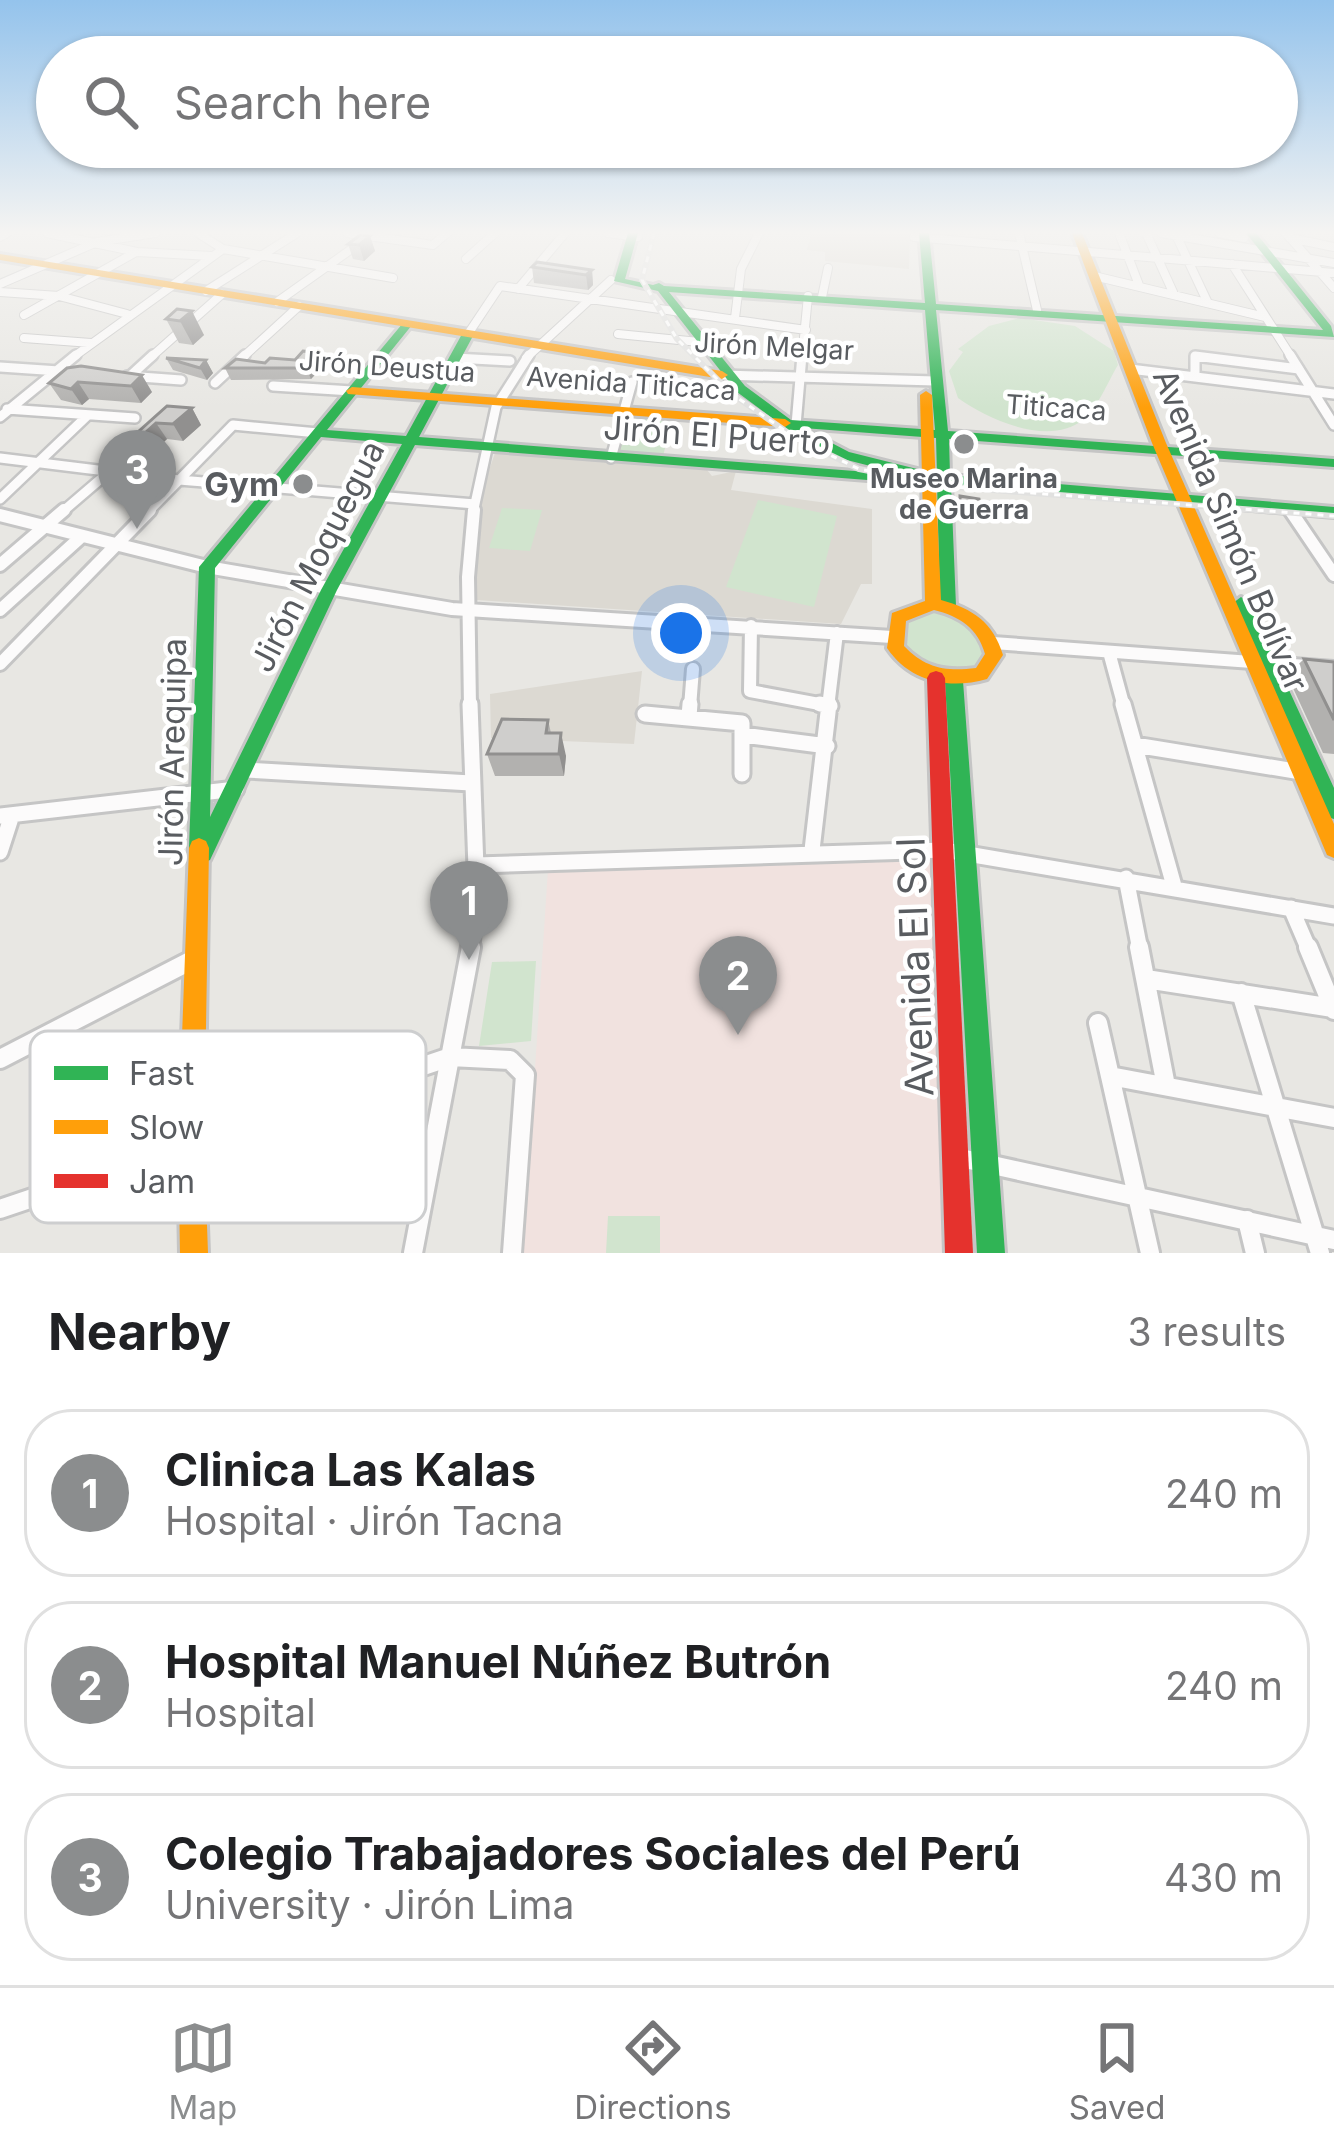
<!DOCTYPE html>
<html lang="en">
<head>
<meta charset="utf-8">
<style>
  body { margin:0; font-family:Inter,sans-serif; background:#f2f2f2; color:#202124 }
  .you { position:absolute; left:681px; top:633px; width:42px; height:42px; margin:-30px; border:9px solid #fff; border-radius:50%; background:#1a73e8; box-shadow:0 0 0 18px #1a73e833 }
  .badge { display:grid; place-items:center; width:78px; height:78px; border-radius:50%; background:#8b8d8e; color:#fff; font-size:39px; font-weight:700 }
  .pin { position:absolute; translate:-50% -99px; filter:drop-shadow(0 3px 6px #0008) }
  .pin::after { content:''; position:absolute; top:63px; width:42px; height:36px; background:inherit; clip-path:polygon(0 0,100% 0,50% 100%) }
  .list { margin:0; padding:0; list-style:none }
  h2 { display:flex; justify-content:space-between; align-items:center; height:156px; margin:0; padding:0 48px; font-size:51px }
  h2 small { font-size:39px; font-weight:400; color:#757577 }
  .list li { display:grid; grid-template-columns:78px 1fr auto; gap:36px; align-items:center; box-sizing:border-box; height:168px; margin:0 24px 24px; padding:0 24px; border:3px solid #e0e0e0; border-radius:48px }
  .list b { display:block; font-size:45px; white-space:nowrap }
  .list p { margin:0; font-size:39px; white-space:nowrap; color:#757577 }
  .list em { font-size:39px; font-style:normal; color:#757577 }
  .icon { flex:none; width:66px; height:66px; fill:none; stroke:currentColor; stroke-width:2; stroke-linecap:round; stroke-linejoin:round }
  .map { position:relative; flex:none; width:1334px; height:1253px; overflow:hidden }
  .search { position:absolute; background:#fff; box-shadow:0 3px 9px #0004; left:36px; right:36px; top:36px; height:132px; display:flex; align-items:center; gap:30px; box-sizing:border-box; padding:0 42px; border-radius:66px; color:#757577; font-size:45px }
  .sheet { height:732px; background:#fff }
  nav { display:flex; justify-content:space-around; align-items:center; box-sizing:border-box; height:168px; border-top:3px solid #e0e0e0; background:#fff; font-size:33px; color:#757577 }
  nav a { display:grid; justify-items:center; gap:6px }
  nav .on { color:#8b8d8e }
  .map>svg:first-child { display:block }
</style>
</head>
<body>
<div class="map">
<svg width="1334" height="1253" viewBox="0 0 1334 1253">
  <rect width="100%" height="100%" fill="#e8e7e3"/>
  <!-- education -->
  <path fill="#dcd9d2" d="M792,233H910L909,269L825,261V252L807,250L811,235Z
    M495,453L707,470L712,476L736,471L731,490L872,509V584H861L841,624L477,600V505Z
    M642,671L634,744L491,738L490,694Z"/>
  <!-- medical -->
  <path fill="#f1e2df" d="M932,856L946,1253H523L548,869Z"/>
  <!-- green -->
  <path fill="#d1e4ce" d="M1020,318L1075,326L1114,351L1118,365C1108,381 1098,408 1083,420C1048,447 987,419 958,398L949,371L963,352L958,349L989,326Z
    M622,418L672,421L663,456L614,449Z
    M758,500L837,516L814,607L726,587Z
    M502,508L542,510L530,551L489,548Z
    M939,608L974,622L988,650L980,667L939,675L903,651L901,624L909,615Z
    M536,961L531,1041L479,1046L492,962Z
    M608,1216H660V1253H606Z"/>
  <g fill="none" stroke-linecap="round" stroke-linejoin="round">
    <defs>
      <path id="street-far4" d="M47,233L137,252L211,256
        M198,233L223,249L393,278
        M347,233L433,245L447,233
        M608,233L638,237
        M1019,233L1037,310
        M1119,233L1139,285
        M1146,233L1173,292
        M1161,233L1334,263
        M1219,233L1244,238
        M1286,233L1334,288
        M1176,235L1207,301
        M0,237L7,233
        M914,237L1334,273
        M1290,238L1334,247
        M466,259L495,233
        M1232,264L1292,358
        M1094,276L1265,317
        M0,284L97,242L155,233
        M518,289L565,233
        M206,291L297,233
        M0,292L59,296L127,314
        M822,297L828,268
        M277,302L374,233
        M24,315L136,252
        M735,318L741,269L759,233
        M468,334L500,286L806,330
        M618,334L699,342
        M24,338L91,343
        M72,358L223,249
        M150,358L222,294
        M242,358L299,306
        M526,358L611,280
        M802,358L808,296
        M1195,358H1213"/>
      <path id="street-far3" d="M1290,355L1334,425
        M455,358L510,361
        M0,367L59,371
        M1130,369L1334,394
        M723,375L935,381
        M127,376L181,380
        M129,377L153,355
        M1195,377V356L1299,369
        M215,383L245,355
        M273,386L352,391
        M7,409L135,418
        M0,417L76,355
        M796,425L802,355
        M0,458L179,480L475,504
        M611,458L632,382
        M0,499L88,415
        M1289,509L1292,513
        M61,513L145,441
        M147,513L233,425L318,433
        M473,513L496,407L529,355"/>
      <path id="street-far2" d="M1290,510L1334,575
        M0,515L207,567L452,609L892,637
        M0,565L64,510
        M0,610L82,536
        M751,626L750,691L830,706
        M993,643L1334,668
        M1109,652L1124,707
        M0,664L150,510
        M470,707L468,577L474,510
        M690,707L693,669
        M828,707L837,633"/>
      <path id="street-far1" d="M470,704L476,868L471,950
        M820,704L830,706
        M1123,704L1174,886
        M645,714L742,723V774
        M689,716L690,704
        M743,735L827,746
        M1135,745L1301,772
        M246,770L471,783
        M0,816L236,789
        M812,850L829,704
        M0,852L12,815
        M476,865L944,850L1334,916
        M1126,878L1140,950
        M1291,908L1309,950"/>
      <path id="street" d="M1139,947L1166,1086
        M1308,947L1334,1010
        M1146,979L1333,1008
        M1241,993L1320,1253
        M1098,1023L1150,1253
        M0,1059L196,958
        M1110,1076L1334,1118
        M956,1157L1334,1240
        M0,1209L450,1057L510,1060L525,1075L512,1253
        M1247,1220L1255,1253
        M413,1253L471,947"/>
      <path id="fast" d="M628,233H638L625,279L653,285L659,283L664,286L925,303L919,233H929L936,304L1323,330L1246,233H1256L1331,326L1334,337L936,310L948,431L1334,459V467L949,439L950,475L1334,507V517L951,484L956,606L954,610H942L940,606L937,483L839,458L802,440L737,392L658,291L614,281ZM669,292L925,310L935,430L791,420L745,386ZM803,428L936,438L937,474L849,452Z
        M403,323L412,325L327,430L406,436L462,334L468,331L474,334L419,437L880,473L887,477L880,481L415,445L337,590L210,860L203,863L196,860L189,848L199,567ZM321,437L402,444L321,590L210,817L215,568Z
        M1241,597L1249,603L1334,788V819L1327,817L1233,603Z
        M954,674L960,676L963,681L1005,1253H977L945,681L948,676Z"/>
      <path id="slow" d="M1072,233H1082L1166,443L1334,824V858L1327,855L1152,443Z
        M0,254L722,371L728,375L722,379L0,260Z
        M352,387L785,419L791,423L785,427L348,394L346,391Z
        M926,391L932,395L941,600C973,609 993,622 1003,655L987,679C949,690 910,682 887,648L892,613L925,601L920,395ZM934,610C959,616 978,628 985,654L976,668C946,672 925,668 904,646L906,621Z
        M199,838L206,841L209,848L204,1144L208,1253H180L178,1144L189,848L192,841Z"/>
      <path id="jam" d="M936,671L942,673L945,678L973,1253H945L927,678L930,673Z"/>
    </defs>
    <!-- street-far4 casing -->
    <use href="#street-far4" stroke="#c5c5c5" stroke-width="10"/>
    <!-- street-far3 casing -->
    <use href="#street-far3" stroke="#c5c5c5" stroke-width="14"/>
    <!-- street-far2 casing -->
    <use href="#street-far2" stroke="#c5c5c5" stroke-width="18"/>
    <!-- street-far1 casing -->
    <use href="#street-far1" stroke="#c5c5c5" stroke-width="21"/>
    <!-- street casing -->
    <use href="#street" stroke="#c5c5c5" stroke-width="24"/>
    <!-- fast casing -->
    <use href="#fast" stroke="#c5c5c5" stroke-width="6"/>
    <!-- slow casing -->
    <use href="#slow" stroke="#c5c5c5" stroke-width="6"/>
    <!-- jam casing -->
    <use href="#jam" stroke="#c5c5c5" stroke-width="6"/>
    <!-- street-far4 -->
    <use href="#street-far4" stroke="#fcfbfb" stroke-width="8"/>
    <!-- street-far3 -->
    <use href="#street-far3" stroke="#fcfbfb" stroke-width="9"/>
    <!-- street-far2 -->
    <use href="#street-far2" stroke="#fcfbfb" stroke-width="12"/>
    <!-- street-far1 -->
    <use href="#street-far1" stroke="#fcfbfb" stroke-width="15"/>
    <!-- street -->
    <use href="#street" stroke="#fcfbfb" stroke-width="18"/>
    <!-- fast -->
    <use href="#fast" fill="#30b455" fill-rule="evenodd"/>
    <!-- slow -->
    <use href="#slow" fill="#ff9f0a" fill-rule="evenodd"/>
    <!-- jam -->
    <use href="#jam" fill="#e5322d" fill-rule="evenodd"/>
    <defs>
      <path id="rail" d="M654,233L642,280L677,339L732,394L797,439L859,469L954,487L1334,516"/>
    </defs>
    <!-- rail casing -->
    <use href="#rail" stroke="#e1e1e0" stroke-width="6"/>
    <!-- rail -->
    <use href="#rail" stroke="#fff" stroke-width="3" stroke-dasharray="6" stroke-linecap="butt"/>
  </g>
  <!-- wall -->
  <path fill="#b2b1af" d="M370,236L375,251L364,261L353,259L348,244Z
    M532,267L592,270L593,285L588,290L534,283Z
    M177,309L204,335L193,345L179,343L166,319Z
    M166,358L206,360L213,373L207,380L173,370Z
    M265,363L324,365L311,379L231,380L225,368Z
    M67,368L152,392L141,403L89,399L82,405L61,400L49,383Z
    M167,406L192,408L201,425L183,441L167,439L147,458L140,457L129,440Z
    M148,485L137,496L127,495L121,486Z
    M960,496L980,509L977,517L957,515L956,505Z
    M1304,659L1334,662V754L1323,753L1287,675Z
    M548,720L551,733L566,756L564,776H495L487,754Z"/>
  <!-- shaded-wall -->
  <path fill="#91908f" d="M370,236L375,251L364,261L359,245Z
    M592,270L593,285L588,290L586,275Z
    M192,311L204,335L193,345L180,321Z
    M319,353L324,365L311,379L306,368Z
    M206,360L213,373L207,380L200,368Z
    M142,375L152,392L141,403L131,386Z
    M78,382L89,399L82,405L71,389Z
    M192,408L201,425L183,441L173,424Z
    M156,423L167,439L147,458L136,441Z
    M143,477L148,485L137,496L132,488Z
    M561,733L566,756L564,776L559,754Z"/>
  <!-- building -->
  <path fill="#cfcecc" stroke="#91908f" stroke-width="3" d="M360,235L370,236L359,245L348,244Z
    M537,262L592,270L586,275L532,267Z
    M177,309L192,311L180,321L166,319Z
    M303,351L319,353L306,368H225L236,359L265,363L270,358L295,360Z
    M166,358L206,360L200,368Z
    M81,366L142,375L131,386L78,382L71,389L49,383L67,368Z
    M167,406L192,408L173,424L156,423L136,441L129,440Z
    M132,476L143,477L132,488L121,486Z
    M960,496L979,499L980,509L960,506Z
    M1304,659L1334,662V720Z
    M502,719L548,720L546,733H561L559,754H487Z"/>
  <!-- sky -->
  <linearGradient id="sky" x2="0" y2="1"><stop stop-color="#94c3ec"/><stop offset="0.57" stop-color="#f5f4f2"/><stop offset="1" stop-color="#f5f4f2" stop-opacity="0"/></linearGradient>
  <rect width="1334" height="408" fill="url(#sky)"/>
  <!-- markers -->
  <g fill="#8b8d8e" stroke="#fff" stroke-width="4.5">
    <circle cx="964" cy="444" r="12"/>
    <circle cx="303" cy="484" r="12"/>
  </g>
  <g text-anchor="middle" stroke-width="9" stroke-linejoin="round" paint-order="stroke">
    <!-- far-street labels -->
    <g font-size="27" fill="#595c60" stroke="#fff">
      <text transform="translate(774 347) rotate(3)" y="9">Jirón Melgar</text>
      <text transform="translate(387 367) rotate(4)" y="9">Jirón Deustua</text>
      <text transform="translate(631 384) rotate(4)" y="9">Avenida Titicaca</text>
      <text transform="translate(1056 408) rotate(4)" y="9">Titicaca</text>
    </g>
    <!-- far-poi labels -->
    <g font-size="27" font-weight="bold" fill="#595c60" stroke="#fff">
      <text x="964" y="488">Museo Marina<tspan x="964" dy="31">de Guerra</tspan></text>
    </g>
    <!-- street labels -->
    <g font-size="33" fill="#595c60" stroke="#fff">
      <text transform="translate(717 435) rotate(4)" y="12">Jirón El Puerto</text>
      <text transform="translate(1231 530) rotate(67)" y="12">Avenida Simón Bolívar</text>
      <text transform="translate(317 556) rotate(-63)" y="12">Jirón Moquegua</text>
      <text transform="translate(172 752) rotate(-89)" y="12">Jirón Arequipa</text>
    </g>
    <!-- poi labels -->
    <g font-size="33" font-weight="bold" fill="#595c60" stroke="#fff" text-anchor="end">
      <text x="279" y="496">Gym</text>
    </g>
    <!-- near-street labels -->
    <g font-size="39" fill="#595c60" stroke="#fff">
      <text transform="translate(915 967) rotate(-92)" y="14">Avenida El Sol</text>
    </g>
  </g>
  <!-- legend -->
  <rect x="30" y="1031" width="396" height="192" rx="18" fill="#fff" stroke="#cdcecf" stroke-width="3"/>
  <rect x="54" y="1066" width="54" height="14" fill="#30b455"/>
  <rect x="54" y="1120" width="54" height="14" fill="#ff9f0a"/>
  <rect x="54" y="1174" width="54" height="14" fill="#e5322d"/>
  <g font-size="33" fill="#595c60">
    <text x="129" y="1085">Fast</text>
    <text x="129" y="1139">Slow</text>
    <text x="129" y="1193">Jam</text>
  </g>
</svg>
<div class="you"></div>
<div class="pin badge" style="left:469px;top:960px">1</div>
<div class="pin badge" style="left:738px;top:1035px">2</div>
<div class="pin badge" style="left:137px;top:529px">3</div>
<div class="search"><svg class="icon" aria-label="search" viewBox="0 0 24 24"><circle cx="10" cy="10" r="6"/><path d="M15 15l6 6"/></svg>Search here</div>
</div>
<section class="sheet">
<h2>Nearby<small>3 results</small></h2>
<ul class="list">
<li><span class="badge">1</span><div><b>Clinica Las Kalas</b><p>Hospital · Jirón Tacna</p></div><em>240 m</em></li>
<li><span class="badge">2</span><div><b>Hospital Manuel Núñez Butrón</b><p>Hospital</p></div><em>240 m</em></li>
<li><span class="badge">3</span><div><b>Colegio Trabajadores Sociales del Perú</b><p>University · Jirón Lima</p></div><em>430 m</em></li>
</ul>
</section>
<nav>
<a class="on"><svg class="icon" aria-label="map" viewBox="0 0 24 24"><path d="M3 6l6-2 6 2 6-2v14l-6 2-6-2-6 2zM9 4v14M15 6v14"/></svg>Map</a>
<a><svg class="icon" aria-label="directions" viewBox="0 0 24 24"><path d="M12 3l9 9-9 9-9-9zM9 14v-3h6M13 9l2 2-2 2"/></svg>Directions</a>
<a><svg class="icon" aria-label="saved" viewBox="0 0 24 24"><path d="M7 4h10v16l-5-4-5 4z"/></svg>Saved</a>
</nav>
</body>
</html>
